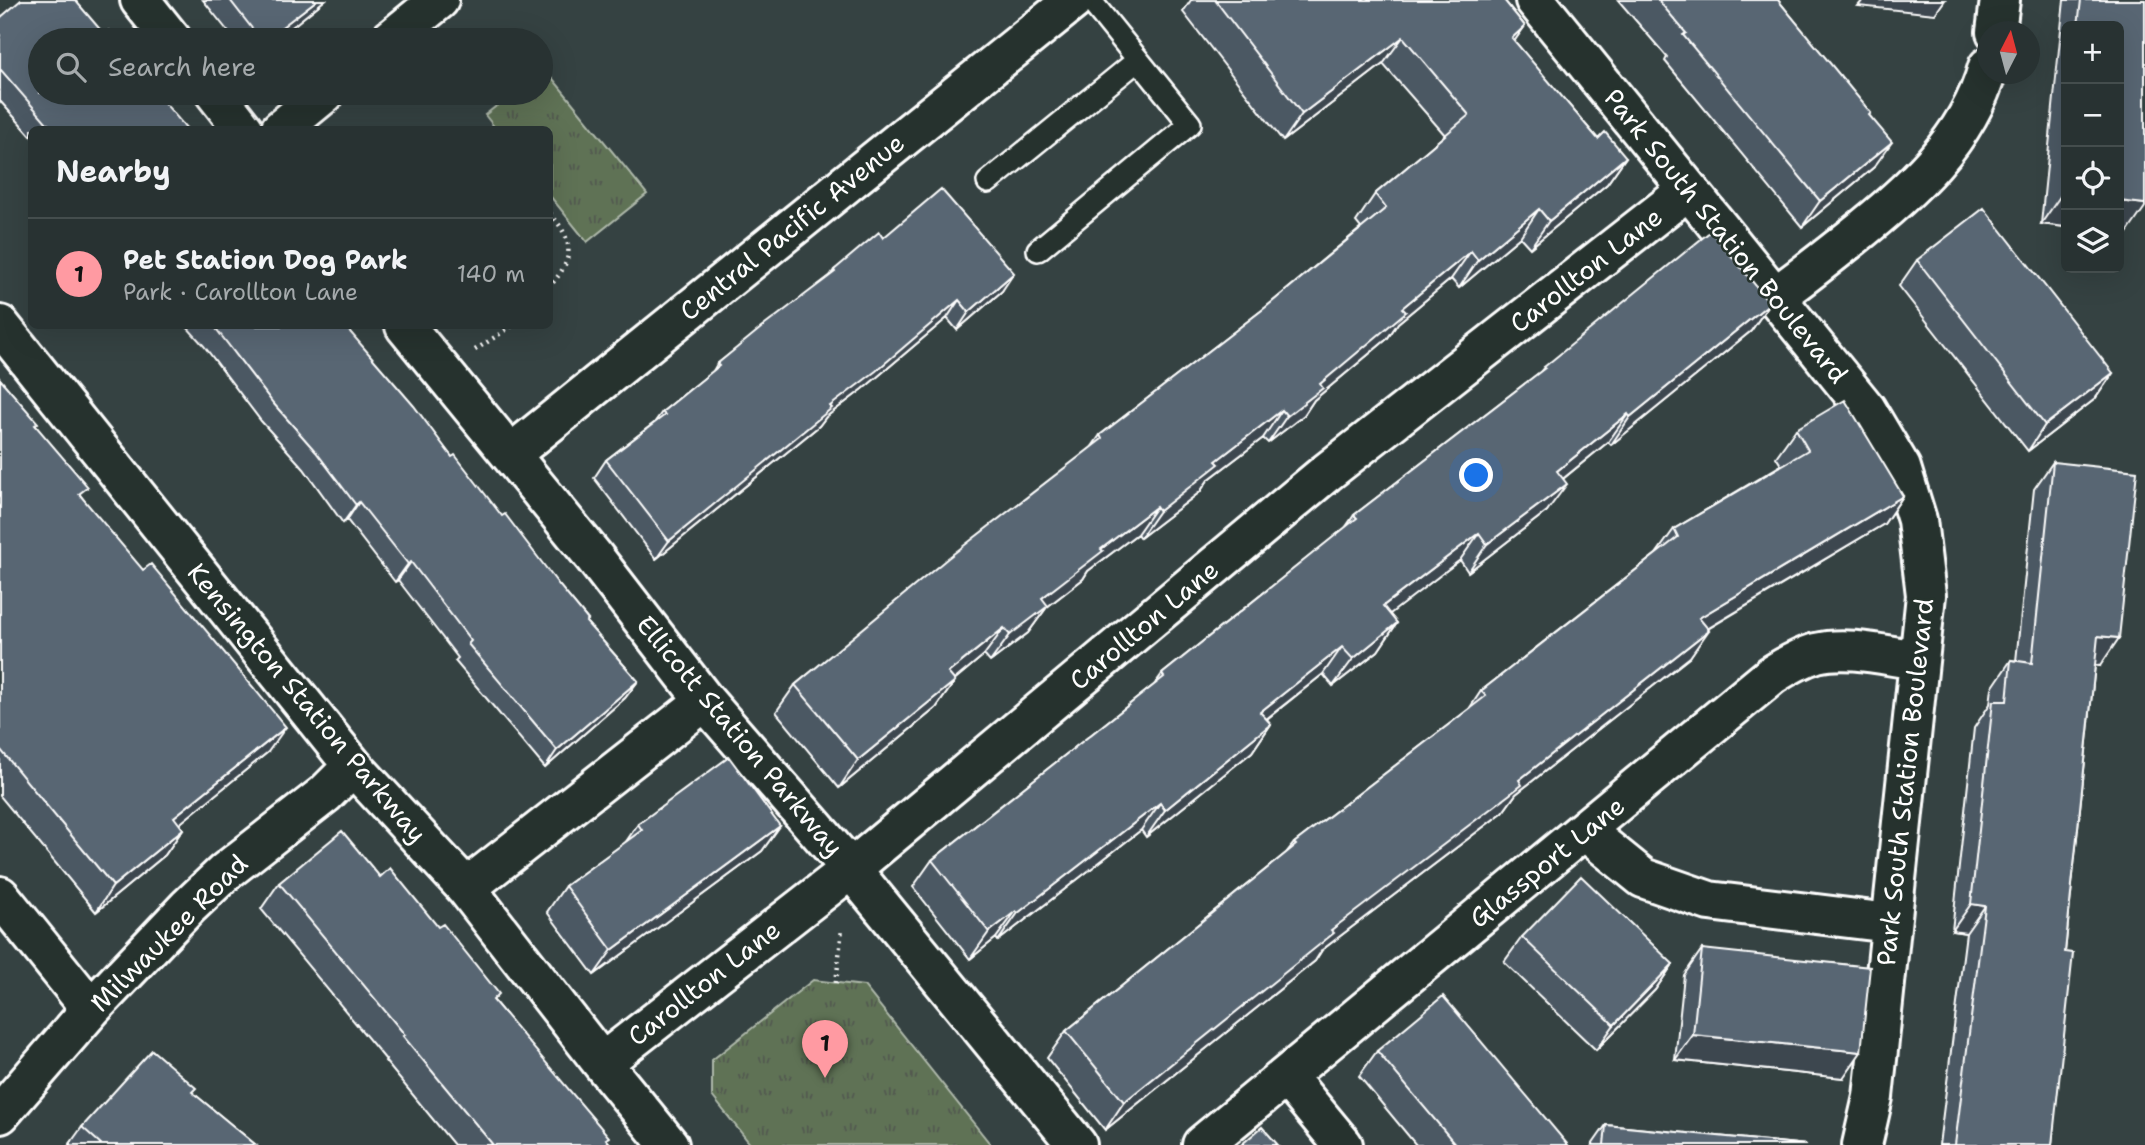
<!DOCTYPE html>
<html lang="en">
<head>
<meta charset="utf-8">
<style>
  body { margin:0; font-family:"Shantell Sans",sans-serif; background:#303a3a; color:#f1f3f6 }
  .controls { position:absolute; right:21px; top:21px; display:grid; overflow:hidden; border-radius:10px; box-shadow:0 7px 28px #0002 }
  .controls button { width:63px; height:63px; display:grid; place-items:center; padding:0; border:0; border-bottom:2px solid #444d4d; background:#283232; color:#f1f3f6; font:35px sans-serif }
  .compass { position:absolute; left:1977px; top:21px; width:63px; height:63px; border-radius:50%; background:#283232; box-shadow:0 7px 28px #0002; rotate:6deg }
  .you { position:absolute; left:1477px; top:476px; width:24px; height:24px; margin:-18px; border:5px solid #fff; border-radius:50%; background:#1a73e8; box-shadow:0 0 0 10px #1a73e833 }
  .badge { display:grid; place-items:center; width:46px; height:46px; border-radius:50%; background:#ff9aa2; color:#111; font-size:23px; font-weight:700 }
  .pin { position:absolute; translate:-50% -58px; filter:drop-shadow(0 2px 4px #0008) }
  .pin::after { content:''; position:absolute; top:37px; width:24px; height:21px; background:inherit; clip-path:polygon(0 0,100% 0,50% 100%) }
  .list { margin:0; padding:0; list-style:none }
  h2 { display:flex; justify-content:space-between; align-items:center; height:91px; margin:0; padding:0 28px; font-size:30px }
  h2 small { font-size:23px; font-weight:400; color:#a5aaac }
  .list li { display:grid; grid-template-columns:46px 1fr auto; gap:21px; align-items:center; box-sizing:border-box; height:112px; padding:0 28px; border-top:2px solid #444d4d }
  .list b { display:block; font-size:26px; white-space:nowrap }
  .list p { margin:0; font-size:23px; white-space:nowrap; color:#a5aaac }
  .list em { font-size:23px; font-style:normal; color:#a5aaac }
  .icon { flex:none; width:38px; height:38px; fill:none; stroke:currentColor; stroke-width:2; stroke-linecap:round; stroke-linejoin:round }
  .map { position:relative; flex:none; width:2145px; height:1145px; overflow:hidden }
  .search { position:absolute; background:#283232; box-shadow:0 7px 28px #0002; left:28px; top:28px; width:525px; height:77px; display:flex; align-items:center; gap:18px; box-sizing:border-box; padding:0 24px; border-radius:38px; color:#a5aaac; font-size:26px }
  .panel { position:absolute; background:#283232; box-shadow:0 7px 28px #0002; left:28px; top:126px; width:525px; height:203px; border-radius:10px }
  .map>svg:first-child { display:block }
</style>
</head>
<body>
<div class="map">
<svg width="2145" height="1145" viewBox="0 0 2145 1145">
  <defs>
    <pattern id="grass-tufts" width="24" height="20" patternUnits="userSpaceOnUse" patternTransform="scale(1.75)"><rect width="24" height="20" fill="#5e7255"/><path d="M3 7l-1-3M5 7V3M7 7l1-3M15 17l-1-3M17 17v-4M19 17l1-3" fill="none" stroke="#52594f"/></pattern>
  </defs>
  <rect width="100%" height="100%" fill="#354242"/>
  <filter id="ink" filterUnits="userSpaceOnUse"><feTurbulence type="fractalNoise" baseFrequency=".0143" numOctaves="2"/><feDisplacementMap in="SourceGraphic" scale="14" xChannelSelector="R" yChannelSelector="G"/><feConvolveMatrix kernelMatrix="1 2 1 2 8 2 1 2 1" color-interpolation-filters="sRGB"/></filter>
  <g filter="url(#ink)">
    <!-- grass -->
    <path fill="url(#grass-tufts)" stroke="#aeb8aa" stroke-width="2" d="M544,68L647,194L587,242L550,196V130L496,129L485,115L513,93H541V71Z
      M813,980L864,986L991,1145H751L712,1096V1060Z"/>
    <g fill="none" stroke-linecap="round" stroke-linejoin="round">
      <defs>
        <path id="service" d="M988,182L1138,60
          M1038,250L1190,124L1090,0"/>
        <path id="minor" d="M140,0L172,40
          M1535,0L1866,409L1901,468L1917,520L1926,595L1873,1097L1862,1145
          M1996,32L2000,0
          M390,40L439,0
          M215,93L244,130
          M280,130L325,93
          M1774,297C1800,279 1825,259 1850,239C1908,193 1968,141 1988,67
          M0,325L353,766L466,888L602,1063L669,1145
          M405,326L594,557L705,701L851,869L1077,1145
          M511,454L1074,0
          M1585,831L1643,878L1709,901L1890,923
          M466,888L705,701
          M0,896L91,1009
          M602,1063L851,869L1326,473L1688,190
          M1286,1076L1343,1145
          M0,1114L91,1009L188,907L225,872L325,794L353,766
          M1202,1145L1772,675C1786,666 1800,658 1816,653C1848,645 1887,656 1919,660"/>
      </defs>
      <!-- service casing -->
      <use href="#service" stroke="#fff" stroke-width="26"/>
      <!-- minor casing -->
      <use href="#minor" stroke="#fff" stroke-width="44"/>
      <!-- path -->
      <path stroke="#fff" stroke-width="4.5" stroke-dasharray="2 5" stroke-linecap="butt" d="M550,213C574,241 575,258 550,286
        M475,350L512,326
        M836,983L842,929"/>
      <!-- service -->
      <use href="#service" stroke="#26332d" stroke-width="21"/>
      <!-- minor -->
      <use href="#minor" stroke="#26332d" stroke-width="38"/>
    </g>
    <!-- wall -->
    <path fill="#4c5863" stroke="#fff" stroke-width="2" d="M203,0H325L276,40H235Z
      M1191,0H1504L1525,26L1514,41L1598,139L1626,157L1607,184L1530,248L1520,237L1459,288L1451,279L1398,323L1387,339L1314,400L1304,415L1268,443L1263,438L1208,480L1200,492L1140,538L1137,534L1088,571L1083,579L1047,607L1028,633L990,662L984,655L954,680L955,681L936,708L839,788L776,712L795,685L1091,448L1100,435L1266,307L1361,228L1356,222L1375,194L1445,135L1383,64L1283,141L1183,12Z
      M1618,0H1778L1869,115L1874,167L1802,227L1665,61L1667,57Z
      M2064,0H2145L2127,233L2119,26H2066V227L2041,224Z
      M0,18L104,34L118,40H40L188,130H32V137L0,101Z
      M883,238L1002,291L957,330L947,318L863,389L826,417L819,426L656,559L594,478L606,460L654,423L662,412L713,371L717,364L830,276L834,270Z
      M1917,260L2113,373L2095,399L2028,451L1899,286Z
      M1770,303L1751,331L1611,445L1608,442L1563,479L1547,511L1468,572L1460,560L1389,614L1397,623L1378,651L1333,686L1323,674L1267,719L1271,724L1252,752L1146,837L1141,830L998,941L996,938L970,959L913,887L932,860L1154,685L1162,674L1345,528L1354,515L1540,372L1544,367Z
      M186,326H345L452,457L588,620L586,622L638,681L625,698L545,768L455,661L458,658L398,580L395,582L347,520L343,523L304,469L261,421L204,346Z
      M0,379L36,426L81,496L268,752L179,824L183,829L165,855L96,912L0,796Z
      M1796,429L1903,496L1884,524L1708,629L1690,657L1516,794L1503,812L1322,950L1315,961L1105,1130L1047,1058L1066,1031L1286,853L1294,843L1469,709L1481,691L1656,554L1674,529L1781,465L1776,457Z
      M2053,462L2100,666L2095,665L2065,952L2052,1145H1939L1966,933L1952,931L1974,728L1990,704L1992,688L2011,660L2016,661L2034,489Z
      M638,824L780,826L762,851L594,975L547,912L565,886L625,843Z
      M380,877L494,1001L611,1145H454L385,1061L386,1060L261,909L279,883Z
      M1522,937L1673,964L1655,990L1596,1050L1504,962Z
      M1702,949L1843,1078L1675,1060L1684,975Z
      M1377,1051L1568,1145H1416L1359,1076Z
      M193,1093L256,1145H69L82,1127Z
      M1606,1125L1807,1145H1592Z"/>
    <!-- shaded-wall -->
    <path fill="#3e4750" stroke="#fff" stroke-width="2" d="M317,0H325L276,40H265Z
      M1863,0H1945L1935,14L1858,6Z
      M1525,26L1506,53L1512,38Z
      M1403,37L1383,64L1283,141L1302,114Z
      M1892,142L1874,167L1802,227L1820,201Z
      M1626,157L1607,184L1530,248L1549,221Z
      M2061,195L2066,196V227L2041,224Z
      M2119,201L2145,204V207L2127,233L2119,232Z
      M1539,209L1520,237L1459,288L1478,260Z
      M1471,251L1451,279L1398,323L1387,339L1314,400L1304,415L1268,443L1287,416L1320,384L1402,308Z
      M1014,273L1002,291L957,330L969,312Z
      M959,300L947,318L863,389L826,417L819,426L656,559L669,541L830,406Z
      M1770,303L1751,331L1611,445L1630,417Z
      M2113,373L2095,399L2028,451L2045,425Z
      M1282,410L1263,438L1208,480L1200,492L1140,538L1159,511L1216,461Z
      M1628,414L1608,442L1538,499L1557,471Z
      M1567,484L1547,511L1468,572L1487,544Z
      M1903,496L1884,524L1680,645L1699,618Z
      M359,502L347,520L343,523L356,505Z
      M1156,507L1137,534L1088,571L1083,579L1047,607L1028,633L990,662L1010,635L1042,598L1101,549Z
      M1479,533L1460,560L1364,634L1383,606Z
      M411,562L398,580L395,582L408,564Z
      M1397,623L1378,651L1333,686L1353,659Z
      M1004,628L984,655L929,701L948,673Z
      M1709,630L1690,657L1516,794L1503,812L1322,950L1315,961L1105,1130L1124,1102L1331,930L1519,780Z
      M2098,636L2119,638L2100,666L2079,663Z
      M1342,647L1323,674L1241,739L1260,712Z
      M638,681L625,698L545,768L557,750Z
      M955,681L936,708L839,788L858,760Z
      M1271,724L1252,752L1146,837L1165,810Z
      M286,727L268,752L156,843L174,817Z
      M1160,803L1141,830L998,941L1018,913Z
      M780,826L762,851L594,975L612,950Z
      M183,829L165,855L96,912L113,886Z
      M1971,904L1985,906L1966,933L1952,931Z
      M1016,911L996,938L970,959L989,932Z
      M1673,964L1655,990L1596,1050L1614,1025Z
      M1693,1035L1861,1052L1843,1078L1675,1060Z"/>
    <!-- building -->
    <path fill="#586673" stroke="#fff" stroke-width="2" d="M21,0H75L104,34L109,30L118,40H40V93H156L188,130H53L0,69V18Z
      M230,0H317L265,40H261Z
      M1215,0H1504L1525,26L1512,38L1598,139L1605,132L1626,157L1549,221L1539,209L1478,260L1471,251L1402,308L1406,312L1320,384L1323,388L1287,416L1282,410L1216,461L1219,464L1159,511L1156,507L1101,549L1103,551L1042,598L1048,606L1010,635L1004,628L948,673L955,681L858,760L795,685L948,558L1102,439L1100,435L1266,307L1386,208L1375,194L1469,115L1403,37L1302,114Z
      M1658,0H1778L1871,113L1869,115L1892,142L1820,201L1683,35L1686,33Z
      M2081,0H2145V204L2119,201V26H2078Z
      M2066,142V196L2061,195Z
      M941,189L1014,273L969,312L959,300L876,371L830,406L832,408L669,541L606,460L665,415L662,412L719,366L717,364L761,328L835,272L834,270L879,232L883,238Z
      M1984,208L2113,373L2045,425L1917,260Z
      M1711,231L1770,303L1630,417L1628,414L1557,471L1567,484L1487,544L1479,533L1383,606L1397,623L1353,659L1342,647L1260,712L1271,724L1165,810L1160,803L1018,913L1016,911L989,932L932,860L1164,677L1162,674L1357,518L1354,515L1545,368L1544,367Z
      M214,326H345L414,406L452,457L455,455L502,516L505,514L559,585L588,620L586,622L638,681L557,750L468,644L471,641L411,562L408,564L359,502L356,505L316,452L273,403Z
      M0,379L38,423L35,425L88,487L79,494L143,570L151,564L286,727L174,817L183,829L113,886L0,749Z
      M1845,400L1903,496L1699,618L1709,630L1519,780L1522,785L1331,930L1334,933L1124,1102L1066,1031L1296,845L1294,843L1486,696L1481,691L1678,537L1674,529L1808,450L1796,429Z
      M2053,462L2137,471L2119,638L2098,636L2065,952L2073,953L2052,1145H1955L1985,906L1971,904L1993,701H2007L2011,660L2032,663Z
      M729,757L780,826L612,950L565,886L642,830L638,824Z
      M342,831L380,877L390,868L438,927L443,924L499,994L493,1000L609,1137L606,1139L611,1145H493L403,1036L405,1035L279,883Z
      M1581,876L1673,964L1614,1025L1522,937Z
      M1702,949L1870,967L1861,1052L1693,1035Z
      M1443,996L1568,1145H1456L1377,1051Z
      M152,1050L196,1088L192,1092L256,1145H102L82,1127Z
      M1606,1125L1807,1145H1604Z
      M1262,1127L1278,1145H1241Z"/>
  </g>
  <g text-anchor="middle" stroke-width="5" stroke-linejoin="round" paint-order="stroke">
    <!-- street labels -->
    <g font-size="26" fill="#fff" stroke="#26332d">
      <text transform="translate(792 227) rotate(-39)" y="9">Central Pacific Avenue</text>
      <text transform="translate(1726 236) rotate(51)" y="9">Park South Station Boulevard</text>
      <text transform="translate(1586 270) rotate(-38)" y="9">Carollton Lane</text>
      <text transform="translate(1144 625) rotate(-40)" y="9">Carollton Lane</text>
      <text transform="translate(307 703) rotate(50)" y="9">Kensington Station Parkway</text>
      <text transform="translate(740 736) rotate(50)" y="9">Ellicott Station Parkway</text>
      <text transform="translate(1905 782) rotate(-84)" y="9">Park South Station Boulevard</text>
      <text transform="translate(1547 862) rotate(-39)" y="9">Glassport Lane</text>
      <text transform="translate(169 933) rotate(-45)" y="9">Milwaukee Road</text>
      <text transform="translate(704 983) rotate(-38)" y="9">Carollton Lane</text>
    </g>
  </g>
</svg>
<div class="controls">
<button>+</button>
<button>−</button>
<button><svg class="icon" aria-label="locate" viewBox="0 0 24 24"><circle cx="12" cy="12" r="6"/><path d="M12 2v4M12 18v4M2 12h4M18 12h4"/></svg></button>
<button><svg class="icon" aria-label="layers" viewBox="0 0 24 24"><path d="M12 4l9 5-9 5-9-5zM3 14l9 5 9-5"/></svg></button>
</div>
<svg class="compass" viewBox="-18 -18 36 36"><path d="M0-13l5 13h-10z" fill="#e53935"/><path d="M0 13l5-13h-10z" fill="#a5aaac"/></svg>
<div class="you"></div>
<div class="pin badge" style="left:825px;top:1078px">1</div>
<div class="search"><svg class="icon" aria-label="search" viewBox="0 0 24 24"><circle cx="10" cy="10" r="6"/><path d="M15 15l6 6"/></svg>Search here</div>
<section class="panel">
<h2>Nearby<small></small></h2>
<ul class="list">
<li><span class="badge">1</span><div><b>Pet Station Dog Park</b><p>Park · Carollton Lane</p></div><em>140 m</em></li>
</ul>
</section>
</div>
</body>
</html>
